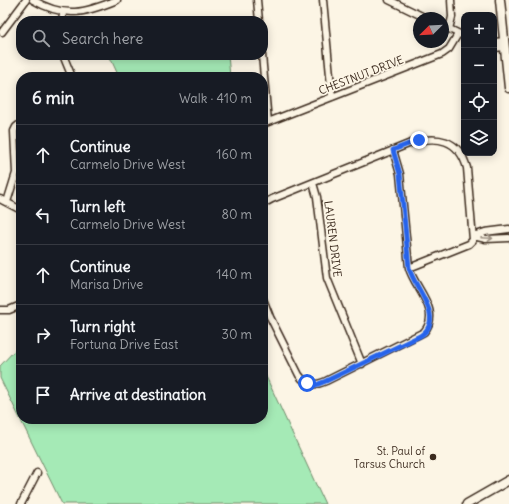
<!DOCTYPE html>
<html lang="en">
<head>
<meta charset="utf-8">
<style>
  body { margin:0; font-family:Delius,sans-serif; background:#242831; color:#f1f3f6 }
  .controls { position:absolute; right:12px; top:12px; display:grid; overflow:hidden; border-radius:8px; box-shadow:0 2px 10px #0003 }
  .controls button { width:36px; height:36px; display:grid; place-items:center; padding:0; border:0; border-bottom:1px solid #363941; background:#171b24; color:#f1f3f6; font:20px sans-serif }
  .compass { position:absolute; left:413px; top:12px; width:36px; height:36px; border-radius:50%; background:#171b24; box-shadow:0 2px 10px #0003; rotate:246deg }
  .stop { position:absolute; width:12px; height:12px; margin:-9px; border:3px solid #2563eb; border-radius:50%; background:#fff }
  .stop.end { background:#2563eb; border-color:#fff; box-shadow:0 1px 4px #0008 }
  .list { margin:0; padding:0; list-style:none }
  h2 { display:flex; justify-content:space-between; align-items:center; height:52px; margin:0; padding:0 16px; font-size:17px }
  h2 small { font-size:13px; font-weight:400; color:#9ea1a6 }
  .list li { display:grid; grid-template-columns:26px 1fr auto; gap:12px; align-items:center; box-sizing:border-box; height:60px; padding:0 16px; border-top:1px solid #363941 }
  .list b { display:block; font-size:15px; white-space:nowrap }
  .list p { margin:0; font-size:13px; white-space:nowrap; color:#9ea1a6 }
  .list em { font-size:13px; font-style:normal; color:#9ea1a6 }
  .icon { flex:none; width:22px; height:22px; fill:none; stroke:currentColor; stroke-width:2; stroke-linecap:round; stroke-linejoin:round }
  .map { position:relative; flex:none; width:509px; height:504px; overflow:hidden }
  .search { position:absolute; background:#171b24; box-shadow:0 2px 10px #0003; left:16px; top:16px; width:252px; height:44px; display:flex; align-items:center; gap:10px; box-sizing:border-box; padding:0 14px; border-radius:16px; color:#9ea1a6; font-size:15px }
  .panel { position:absolute; background:#171b24; box-shadow:0 2px 10px #0003; left:16px; top:72px; width:252px; height:352px; border-radius:16px }
  .map>svg:first-child { display:block }
</style>
</head>
<body>
<div class="map">
<svg width="509" height="504" viewBox="0 0 509 504">
  <rect width="100%" height="100%" fill="#fcf5e5"/>
  <filter id="ink" filterUnits="userSpaceOnUse"><feTurbulence type="fractalNoise" baseFrequency=".025" numOctaves="2"/><feDisplacementMap in="SourceGraphic" scale="8" xChannelSelector="R" yChannelSelector="G"/><feConvolveMatrix kernelMatrix="1 2 1 2 8 2 1 2 1" color-interpolation-filters="sRGB"/></filter>
  <g filter="url(#ink)">
    <!-- green -->
    <path fill="#a5eab6" stroke="#708a6a" d="M109,55H228L230,77H119Z
      M21,349V419H263V370L325,504H62L0,378V366L14,351Z"/>
    <g fill="none" stroke-linecap="round" stroke-linejoin="round">
      <defs>
        <path id="street" d="M33,0C65,19 85,13 117,0
          M257,0L259,21
          M323,0L332,97
          M389,0L426,18
          M62,21L63,13
          M443,26L464,36
          M449,29L452,17L451,0
          M2,32L26,0
          M494,42L505,41
          M494,48L505,47
          M63,55L72,77
          M262,55L268,122
          M263,124L442,54L449,49L458,34
          M313,183L317,197L327,278L362,364
          M0,199L21,210
          M7,202L16,173L14,131L16,127L21,123
          M263,204L272,199L411,143C437,135 459,139 467,168L473,240L469,244L409,268
          M509,229L485,232L473,236L486,239L509,238
          M263,299L270,317L299,375C307,386 315,386 326,381L424,332C442,311 415,289 409,268L400,174L393,150
          M0,310H9L21,305
          M21,504L37,473"/>
        <path id="secondary" d="M500,0L509,88
          M467,504L509,480"/>
      </defs>
      <!-- street casing -->
      <use href="#street" stroke="#3b2a1e" stroke-width="9"/>
      <!-- secondary casing -->
      <use href="#secondary" stroke="#3b2a1e" stroke-width="11"/>
      <!-- street -->
      <use href="#street" stroke="#fcf5e5" stroke-width="6"/>
      <!-- secondary -->
      <use href="#secondary" stroke="#fcf5e5" stroke-width="8"/>
    </g>
    <!-- one-way arrows -->
    <defs><path id="oneway-shaft" d="M-6 0H5M1.5-3L5.5 0L1.5 3" fill="none" stroke-width="1.6" stroke-linecap="round" stroke-linejoin="round"/></defs>
    <use stroke="#9c9082" href="#oneway-shaft" transform="translate(487 238) rotate(3)"/>
  </g>
  <g fill="none" stroke-linecap="round" stroke-linejoin="round" filter="url(#ink)">
    <!-- route -->
    <path stroke="#2563eb" stroke-width="5" d="M307,383L316,385L326,381L420,336C447,319 414,288 409,268L400,174L393,150L419,140"/>
  </g>
  <!-- markers -->
  <circle fill="#3b2a1e" stroke="#fcf5e5" stroke-width="1.5" cx="433" cy="457" r="4"/>
  <g text-anchor="middle" stroke-width="3.5" stroke-linejoin="round" paint-order="stroke">
    <!-- street labels -->
    <g font-size="11" fill="#3b2a1e" stroke="#fcf5e5">
      <text transform="translate(361 75) rotate(-21)" y="4">CHESTNUT DRIVE</text>
      <text transform="translate(333 239) rotate(83)" y="4">LAUREN DRIVE</text>
    </g>
    <!-- poi labels -->
    <g font-size="11" fill="#3b2a1e" stroke="#fcf5e5" text-anchor="end">
      <text x="425" y="455">St. Paul of<tspan x="425" dy="13">Tarsus Church</tspan></text>
    </g>
  </g>
</svg>
<div class="controls">
<button>+</button>
<button>−</button>
<button><svg class="icon" aria-label="locate" viewBox="0 0 24 24"><circle cx="12" cy="12" r="6"/><path d="M12 2v4M12 18v4M2 12h4M18 12h4"/></svg></button>
<button><svg class="icon" aria-label="layers" viewBox="0 0 24 24"><path d="M12 4l9 5-9 5-9-5zM3 14l9 5 9-5"/></svg></button>
</div>
<svg class="compass" viewBox="-18 -18 36 36"><path d="M0-13l5 13h-10z" fill="#e53935"/><path d="M0 13l5-13h-10z" fill="#9ea1a6"/></svg>
<div class="stop" style="left:307px;top:383px"></div>
<div class="stop end" style="left:419px;top:140px"></div>
<div class="search"><svg class="icon" aria-label="search" viewBox="0 0 24 24"><circle cx="10" cy="10" r="6"/><path d="M15 15l6 6"/></svg>Search here</div>
<section class="panel">
<h2>6 min<small>Walk · 410 m</small></h2>
<ul class="list">
<li><svg class="icon" aria-label="ahead" viewBox="0 0 24 24"><path d="M12 20V5M6 11l6-6 6 6"/></svg><div><b>Continue</b><p>Carmelo Drive West</p></div><em>160 m</em></li>
<li><svg class="icon" aria-label="left" viewBox="0 0 24 24"><path d="M17 20v-9H6M10 6l-5 5 5 5"/></svg><div><b>Turn left</b><p>Carmelo Drive West</p></div><em>80 m</em></li>
<li><svg class="icon" aria-label="ahead" viewBox="0 0 24 24"><path d="M12 20V5M6 11l6-6 6 6"/></svg><div><b>Continue</b><p>Marisa Drive</p></div><em>140 m</em></li>
<li><svg class="icon" aria-label="right" viewBox="0 0 24 24"><path d="M7 20v-9h11M14 6l5 5-5 5"/></svg><div><b>Turn right</b><p>Fortuna Drive East</p></div><em>30 m</em></li>
<li><svg class="icon" aria-label="arrive" viewBox="0 0 24 24"><path d="M6 21V4h12l-3 4 3 4H6"/></svg><div><b>Arrive at destination</b></div></li>
</ul>
</section>
</div>
</body>
</html>
